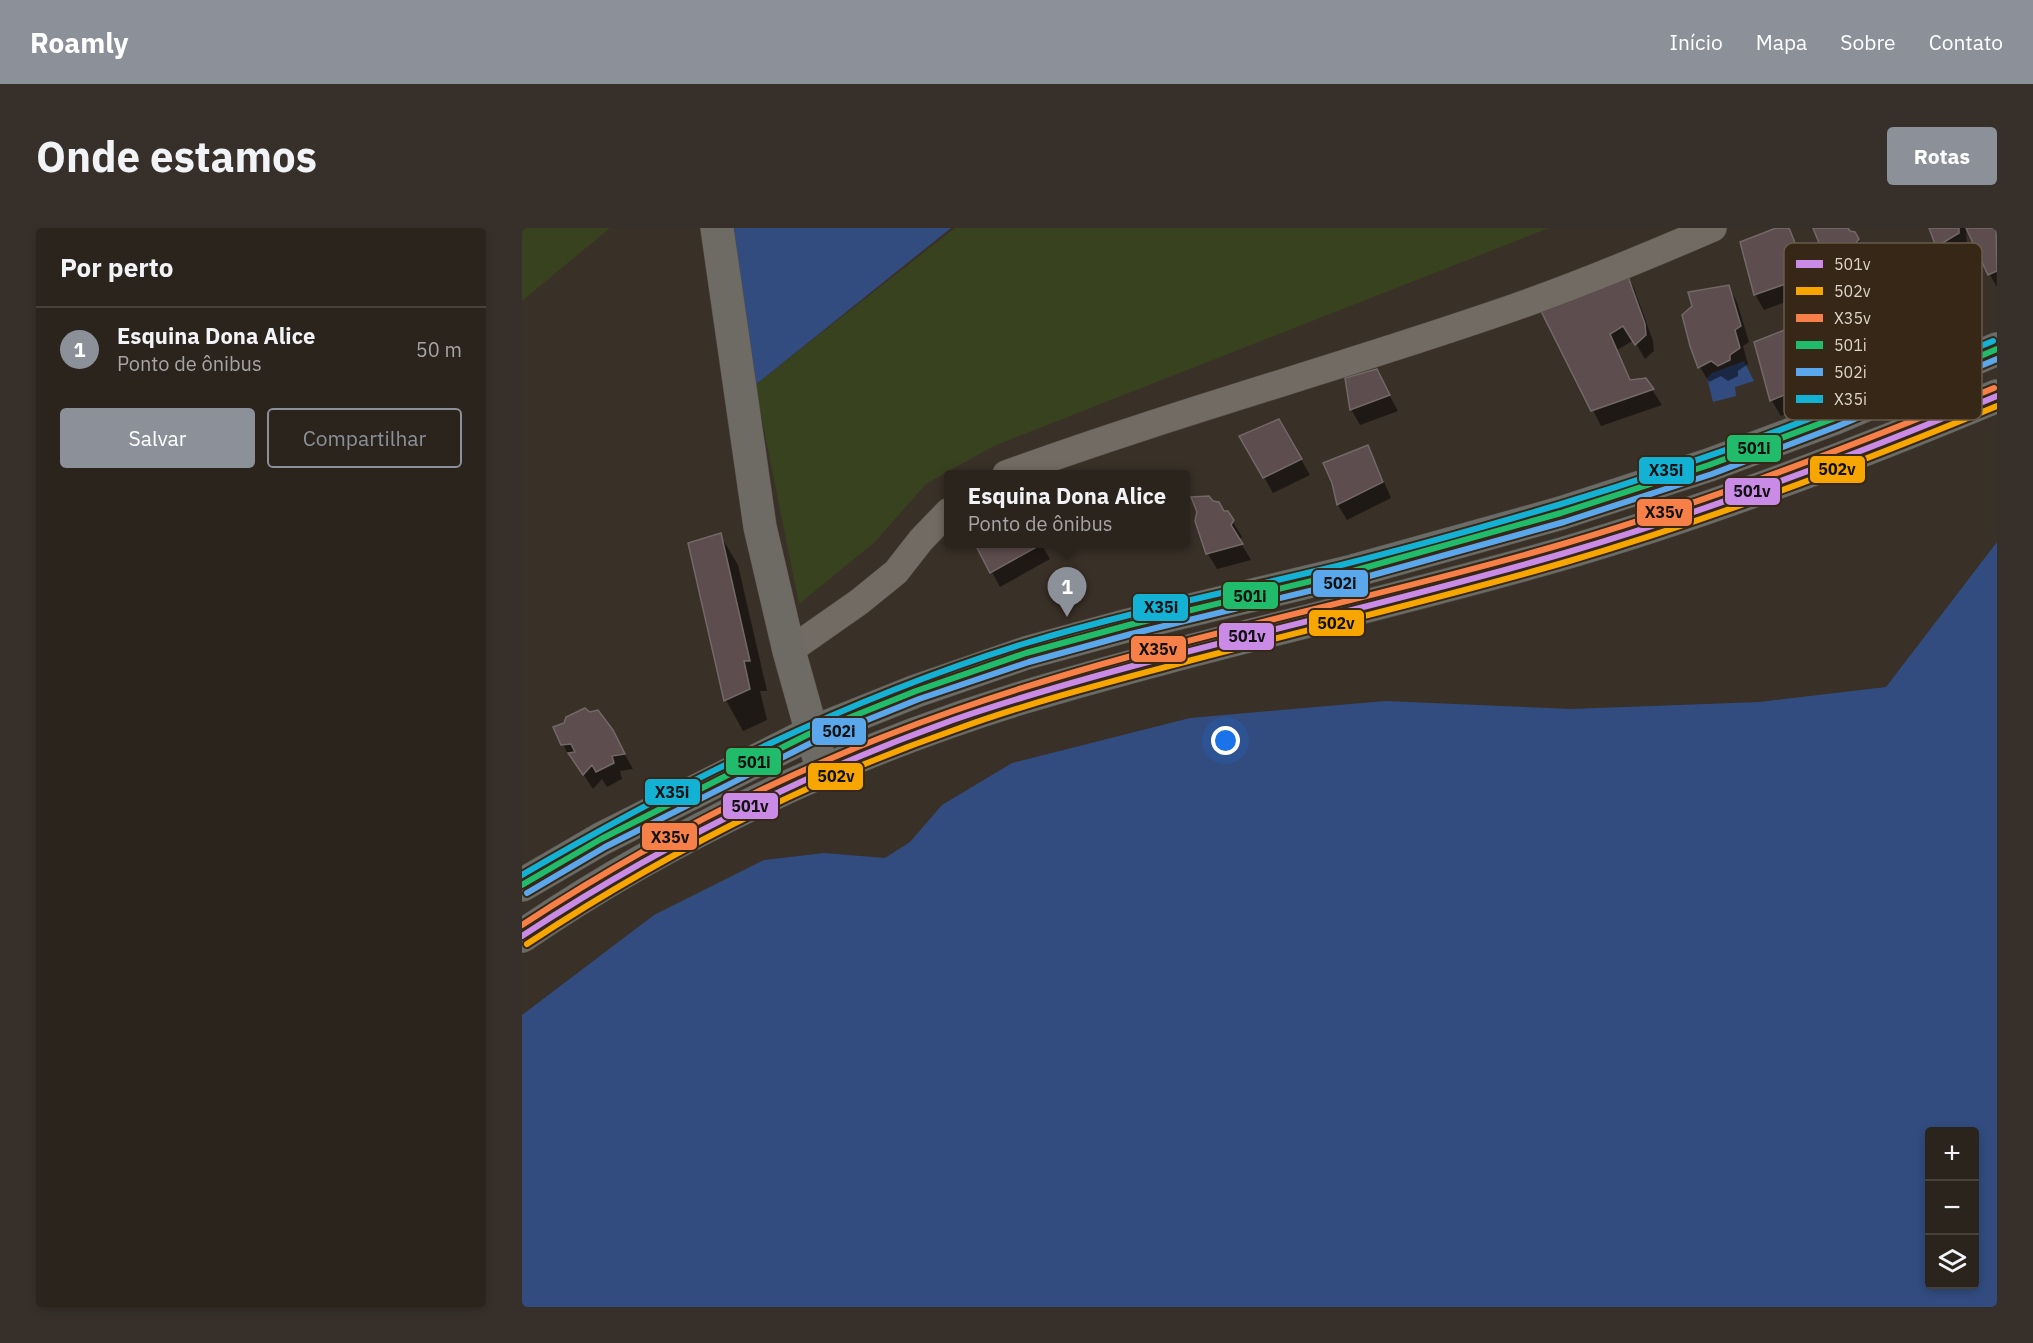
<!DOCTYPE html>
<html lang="pt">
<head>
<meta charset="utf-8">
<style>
  body { margin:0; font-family:"IBM Plex Sans",sans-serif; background:#37302a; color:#f1f3f6 }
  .controls { position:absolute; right:18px; bottom:18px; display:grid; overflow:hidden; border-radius:6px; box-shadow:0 3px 9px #0003 }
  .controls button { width:54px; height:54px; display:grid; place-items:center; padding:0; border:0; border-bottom:2px solid #47413b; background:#2b241d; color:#f1f3f6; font:30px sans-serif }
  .you { position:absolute; left:704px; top:513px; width:21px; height:21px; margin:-15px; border:4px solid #fff; border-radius:50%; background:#1a73e8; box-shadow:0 0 0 9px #1a73e833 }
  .badge { display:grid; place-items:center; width:39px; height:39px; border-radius:50%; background:#8c9099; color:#fff; font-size:20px; font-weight:700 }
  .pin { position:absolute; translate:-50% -50px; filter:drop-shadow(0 2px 3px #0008) }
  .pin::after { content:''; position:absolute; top:32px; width:21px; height:18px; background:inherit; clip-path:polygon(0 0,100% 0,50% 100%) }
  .popup { position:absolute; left:422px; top:242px; width:246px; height:78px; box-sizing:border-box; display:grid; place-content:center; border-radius:6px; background:#2b241d; filter:drop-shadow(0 2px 4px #0005); font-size:20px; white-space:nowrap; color:#a6a4a4 }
  .popup b { font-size:22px; color:#f1f3f6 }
  .popup::after { content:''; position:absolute; left:50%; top:100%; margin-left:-12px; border:12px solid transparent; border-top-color:#2b241d }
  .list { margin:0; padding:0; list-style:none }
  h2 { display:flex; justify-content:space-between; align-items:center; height:78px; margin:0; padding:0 24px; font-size:26px }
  h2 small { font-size:20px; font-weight:400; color:#a6a4a4 }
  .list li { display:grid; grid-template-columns:39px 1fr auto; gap:18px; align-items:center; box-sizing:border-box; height:84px; padding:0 24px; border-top:2px solid #47413b }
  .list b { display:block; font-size:22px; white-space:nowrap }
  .list p { margin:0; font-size:20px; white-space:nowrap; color:#a6a4a4 }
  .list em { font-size:20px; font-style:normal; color:#a6a4a4 }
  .actions { display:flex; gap:12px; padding:18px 24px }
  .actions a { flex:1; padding:14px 0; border:2px solid #8c9099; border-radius:6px; text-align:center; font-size:21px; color:#8c9099 }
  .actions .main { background:#8c9099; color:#fff }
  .icon { flex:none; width:33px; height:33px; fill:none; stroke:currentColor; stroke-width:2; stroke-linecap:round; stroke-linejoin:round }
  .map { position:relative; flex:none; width:1475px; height:1079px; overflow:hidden; border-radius:6px }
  header { display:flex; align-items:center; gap:36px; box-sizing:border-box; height:84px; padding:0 30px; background:#8c9099; color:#fff }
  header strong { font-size:28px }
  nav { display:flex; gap:33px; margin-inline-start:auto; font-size:21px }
  .intro { display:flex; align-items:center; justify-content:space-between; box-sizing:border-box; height:144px; padding:0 36px }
  h1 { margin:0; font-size:42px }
  .button { padding:15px 27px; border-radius:6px; background:#8c9099; color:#fff; font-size:21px; font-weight:700 }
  main { display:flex; gap:36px; padding:0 36px }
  aside { flex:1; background:#2b241d; border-radius:6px; box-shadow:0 3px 9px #0003 }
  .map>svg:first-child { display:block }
</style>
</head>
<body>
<header>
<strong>Roamly</strong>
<nav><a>Início</a><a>Mapa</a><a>Sobre</a><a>Contato</a></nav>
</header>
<div class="intro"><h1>Onde estamos</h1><a class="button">Rotas</a></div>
<main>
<aside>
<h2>Por perto<small></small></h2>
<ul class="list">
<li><span class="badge">1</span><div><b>Esquina Dona Alice</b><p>Ponto de ônibus</p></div><em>50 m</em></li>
</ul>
<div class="actions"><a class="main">Salvar</a><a>Compartilhar</a></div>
</aside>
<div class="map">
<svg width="1475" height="1079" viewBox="0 0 1475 1079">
  <rect width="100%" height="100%" fill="#393027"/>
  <!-- green -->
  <path fill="#39421f" d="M0,0H88L0,73Z
    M433,0H1027L472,218L404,256L353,314L277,376L233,157Z"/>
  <!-- water -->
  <path fill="#324c7f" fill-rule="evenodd" d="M212,0H429L233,157Z
    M1222,133L1232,153L1213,159L1214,168L1191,174L1185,150L1190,145Z
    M1475,314V1079H0V787L132,687L242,632L302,625L363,630L388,614L420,577L490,535L668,490L863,473L1049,481L1237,474L1364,459ZM1408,904H1452V1056H1408Z"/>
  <!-- shadow -->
  <path fill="#0007" d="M1266,0L1275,16L1282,33L1280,34L1288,47L1294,70L1284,74L1280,68L1242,82L1233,66Z
    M1293,0H1325L1327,4L1332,5L1345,27L1337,38L1315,49L1306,34Z
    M1409,0H1444L1445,21L1424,33Z
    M1446,0H1474L1475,59L1468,47Z
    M1103,45L1112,60L1131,113L1132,123L1123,131L1112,112L1095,122L1109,153L1123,151L1140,177L1079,198L1021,82Z
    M1206,58L1215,74L1227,114L1221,118L1226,136L1216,143V148L1206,153L1199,148L1187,154L1178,139Z
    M1274,99L1284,117L1290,115L1302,138H1304L1313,154L1315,164L1259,188L1250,173L1234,115Z
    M863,159L876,183L838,197L829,181Z
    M757,193L788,247L751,265L719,208Z
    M845,219L854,235L869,270L825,292L816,277L811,254Z
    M705,284L720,309L717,312L729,332L695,341L686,326L675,293Z
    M198,307L216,337L245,463H238L245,492L221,503L204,472L168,316Z
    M455,316H519L528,331L478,359Z
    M33,500L99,520L111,541L98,543L100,551L85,559L80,551L71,561L52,532H49Z"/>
  <!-- building -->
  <path fill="#5e4d4f" stroke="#726967" stroke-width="1.5" d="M1254,0H1267L1274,17L1271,19L1272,29L1280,30L1286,55L1274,60L1272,53L1232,67L1218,14Z
    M1291,0H1326L1328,3L1333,4L1337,11L1329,22L1305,35Z
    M1407,0H1437V5L1414,19Z
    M1444,0H1474L1475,43L1466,47Z
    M1104,43L1123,96L1124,107L1113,117L1101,98L1088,106L1108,152L1124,150L1132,161L1069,183L1018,81Z
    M1207,57L1219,98L1213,102L1218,120L1208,127V132L1196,138L1189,133L1176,140L1168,118L1160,87L1170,78L1166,64Z
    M1275,97L1280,117L1291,114L1298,137H1305L1307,148L1248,173L1232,114Z
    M855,141L868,167L828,182L823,150Z
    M757,191L780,231L741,250L717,208Z
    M846,217L861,254L815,277L810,255L801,235Z
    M687,268L691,273L697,274L702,283H706L712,292L709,297L721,316L684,326L673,293L675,284L669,269Z
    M199,305L228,433H222L228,461L202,473L166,315Z
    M453,316H520L468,345Z
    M63,480L68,484L76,482L91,502L103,526L90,528L92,535L74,544L70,537L61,547L46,525L53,524L49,516L39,517L31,499L42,495L44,489Z"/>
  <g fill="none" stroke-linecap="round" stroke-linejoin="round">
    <defs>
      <path id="minor" d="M484,246C643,188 806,143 967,88C1043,63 1117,32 1191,0
        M267,423L337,374L374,344L399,312L426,284"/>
      <path id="secondary" d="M195,0L238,299L267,423L301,544"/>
      <path id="primary" d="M0,657L79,611L289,505L394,463L504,425L607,397L831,343L1039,285L1187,237L1313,190L1475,121
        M0,708C149,606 326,523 499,470C679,416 863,377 1043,325C1190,282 1334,227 1475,168"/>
    </defs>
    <!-- minor casing -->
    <use href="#minor" stroke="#554d45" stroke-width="28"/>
    <!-- secondary casing -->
    <use href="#secondary" stroke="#554d45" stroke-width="34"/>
    <!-- primary casing -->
    <use href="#primary" stroke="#554d45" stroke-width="34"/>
    <!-- minor -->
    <use href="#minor" stroke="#726b63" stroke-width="27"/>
    <!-- secondary -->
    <use href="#secondary" stroke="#6e6b65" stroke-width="33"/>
    <!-- primary -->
    <use href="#primary" stroke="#6a6c68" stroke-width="33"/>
    <defs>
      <path id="bus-1" d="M0,708C136,619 278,547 431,492C506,466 583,445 660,425C787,392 916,362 1043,325C1190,282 1333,227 1475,168"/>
      <path id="bus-2" d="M5,716C140,627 282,554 435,501C512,473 591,453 670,432C795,399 920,370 1044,334C1191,291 1334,236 1475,178"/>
      <path id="bus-3" d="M0,697C135,609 278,536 431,483C630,413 839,375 1041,316C1188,273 1330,218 1472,160"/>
      <path id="bus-4" d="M0,657L79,611L289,505L394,463L504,425L607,397L831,343L1039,285L1187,237L1313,190L1475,121"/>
      <path id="bus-5" d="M5,665L83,619L293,513L397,471L507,434L609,406L833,352L1042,294L1190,246L1316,198L1475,131"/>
      <path id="bus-6" d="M0,647C159,554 325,471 501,416C607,384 716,362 823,336C894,318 965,298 1036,277C1129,249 1222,217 1312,181C1365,159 1418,135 1471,113"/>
    </defs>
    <!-- bus-1 casing -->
    <use href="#bus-1" stroke="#362716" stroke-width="10"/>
    <!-- bus-2 casing -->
    <use href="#bus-2" stroke="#362716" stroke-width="10"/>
    <!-- bus-3 casing -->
    <use href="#bus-3" stroke="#362716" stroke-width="10"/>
    <!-- bus-4 casing -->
    <use href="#bus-4" stroke="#362716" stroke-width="10"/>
    <!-- bus-5 casing -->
    <use href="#bus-5" stroke="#362716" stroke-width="10"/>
    <!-- bus-6 casing -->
    <use href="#bus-6" stroke="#362716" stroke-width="10"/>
    <!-- bus-1 -->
    <use href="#bus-1" stroke="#ca8be6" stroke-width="6"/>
    <!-- bus-2 -->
    <use href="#bus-2" stroke="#f7a600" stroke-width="6"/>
    <!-- bus-3 -->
    <use href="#bus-3" stroke="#f78048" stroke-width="6"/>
    <!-- bus-4 -->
    <use href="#bus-4" stroke="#20bc6c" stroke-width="6"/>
    <!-- bus-5 -->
    <use href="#bus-5" stroke="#5aa8eb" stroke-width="6"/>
    <!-- bus-6 -->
    <use href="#bus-6" stroke="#13b2d5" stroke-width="6"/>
  </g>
  <!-- legend -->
  <rect x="1262" y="15" width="198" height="177" rx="9" fill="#362716" stroke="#695b4c" stroke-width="1.5"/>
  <rect x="1274" y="32" width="27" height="8" fill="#ca8be6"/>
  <rect x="1274" y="59" width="27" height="8" fill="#f7a600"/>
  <rect x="1274" y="86" width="27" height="8" fill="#f78048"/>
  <rect x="1274" y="113" width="27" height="8" fill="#20bc6c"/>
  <rect x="1274" y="140" width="27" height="8" fill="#5aa8eb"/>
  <rect x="1274" y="167" width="27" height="8" fill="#13b2d5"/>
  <g font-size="16" fill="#dfd4ca">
    <text x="1312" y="42">501v</text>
    <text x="1312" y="69">502v</text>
    <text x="1312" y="96">X35v</text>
    <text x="1312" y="123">501i</text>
    <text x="1312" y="150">502i</text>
    <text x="1312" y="177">X35i</text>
  </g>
  <g stroke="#362716" stroke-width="2">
    <rect x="1204" y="206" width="56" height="29" rx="6" fill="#20bc6c"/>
    <rect x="1287" y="227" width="57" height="29" rx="6" fill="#f7a600"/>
    <rect x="1116" y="228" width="57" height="29" rx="6" fill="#13b2d5"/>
    <rect x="1202" y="249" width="57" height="29" rx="6" fill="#ca8be6"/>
    <rect x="1114" y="270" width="57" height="29" rx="6" fill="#f78048"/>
    <rect x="790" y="341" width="57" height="29" rx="6" fill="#5aa8eb"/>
    <rect x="700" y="353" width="57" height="29" rx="6" fill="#20bc6c"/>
    <rect x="610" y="365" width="57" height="29" rx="6" fill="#13b2d5"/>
    <rect x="786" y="381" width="57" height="28" rx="6" fill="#f7a600"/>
    <rect x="696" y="394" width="57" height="29" rx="6" fill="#ca8be6"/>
    <rect x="608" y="407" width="57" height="28" rx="6" fill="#f78048"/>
    <rect x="289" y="489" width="56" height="29" rx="6" fill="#5aa8eb"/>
    <rect x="203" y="519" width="57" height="29" rx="6" fill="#20bc6c"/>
    <rect x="285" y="534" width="57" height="29" rx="6" fill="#f7a600"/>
    <rect x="122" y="550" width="57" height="28" rx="6" fill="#13b2d5"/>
    <rect x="200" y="564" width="57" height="28" rx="6" fill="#ca8be6"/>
    <rect x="119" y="594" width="57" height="29" rx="6" fill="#f78048"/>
  </g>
  <g font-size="16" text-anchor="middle" font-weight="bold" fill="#111">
    <text x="1232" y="226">501i</text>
    <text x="1315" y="247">502v</text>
    <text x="1144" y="248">X35i</text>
    <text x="1230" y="269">501v</text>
    <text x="1142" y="290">X35v</text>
    <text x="818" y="361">502i</text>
    <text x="728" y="374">501i</text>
    <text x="639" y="385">X35i</text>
    <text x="814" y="401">502v</text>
    <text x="725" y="414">501v</text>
    <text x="636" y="427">X35v</text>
    <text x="317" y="509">502i</text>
    <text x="232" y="540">501i</text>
    <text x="314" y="554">502v</text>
    <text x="150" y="570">X35i</text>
    <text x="228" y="584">501v</text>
    <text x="148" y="615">X35v</text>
  </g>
</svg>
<div class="controls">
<button>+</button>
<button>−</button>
<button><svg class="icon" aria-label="layers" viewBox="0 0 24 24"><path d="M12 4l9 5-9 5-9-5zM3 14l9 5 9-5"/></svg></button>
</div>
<div class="you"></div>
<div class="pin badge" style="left:545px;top:389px">1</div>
<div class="popup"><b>Esquina Dona Alice</b>Ponto de ônibus</div>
</div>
</main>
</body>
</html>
